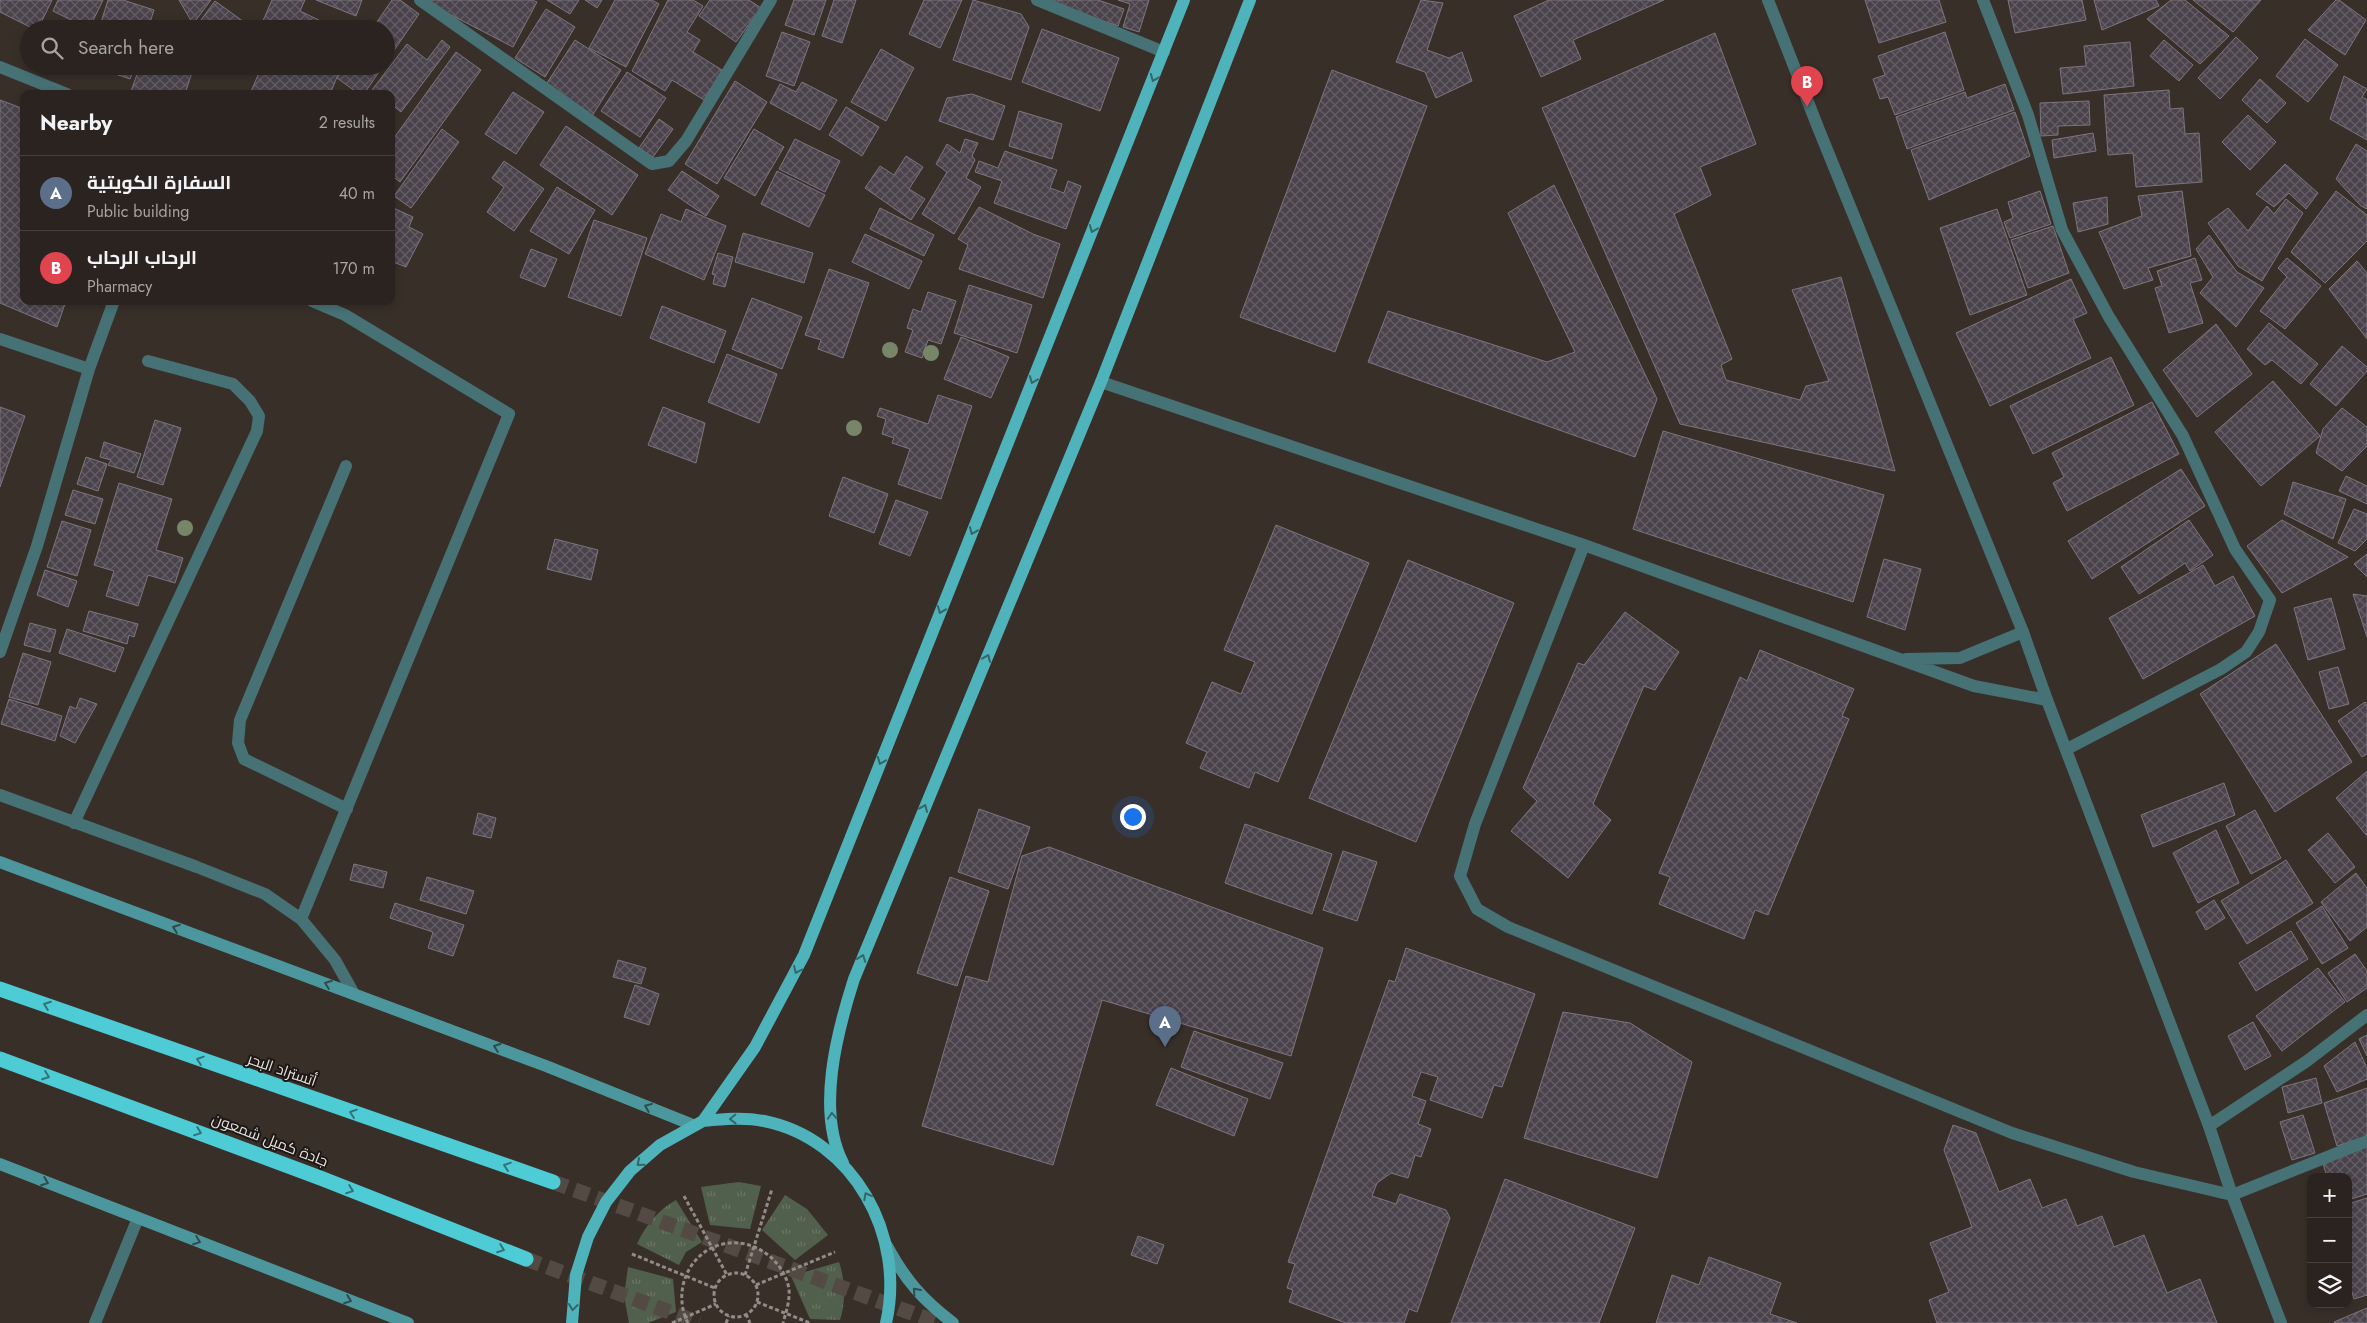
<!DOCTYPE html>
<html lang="en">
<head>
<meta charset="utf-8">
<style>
  body { margin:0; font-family:Jost,Cairo,sans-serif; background:#372f2c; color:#f1f3f6 }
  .controls { position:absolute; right:15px; bottom:15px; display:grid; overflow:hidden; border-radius:10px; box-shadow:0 2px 8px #0003 }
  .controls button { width:45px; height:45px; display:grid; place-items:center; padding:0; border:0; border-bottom:1px solid #47403d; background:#2b231f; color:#f1f3f6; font:25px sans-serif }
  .you { position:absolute; left:1132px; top:816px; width:18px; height:18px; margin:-12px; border:4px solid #fff; border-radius:50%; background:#1a73e8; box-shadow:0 0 0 8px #1a73e833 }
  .badge { display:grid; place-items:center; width:32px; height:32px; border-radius:50%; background:#59c8e4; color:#fff; font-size:16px; font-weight:700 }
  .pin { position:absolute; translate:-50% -41px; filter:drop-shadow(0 1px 2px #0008) }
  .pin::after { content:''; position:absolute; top:26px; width:18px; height:15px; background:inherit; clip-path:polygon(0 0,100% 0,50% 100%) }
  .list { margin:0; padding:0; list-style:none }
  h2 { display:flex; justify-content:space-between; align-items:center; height:65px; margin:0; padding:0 20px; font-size:21px }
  h2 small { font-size:16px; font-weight:400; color:#a6a4a4 }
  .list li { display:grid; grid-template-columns:32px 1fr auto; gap:15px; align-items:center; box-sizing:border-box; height:75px; padding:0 20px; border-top:1px solid #47403d }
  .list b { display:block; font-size:19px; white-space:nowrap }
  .list p { margin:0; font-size:16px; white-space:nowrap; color:#a6a4a4 }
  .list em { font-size:16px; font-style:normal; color:#a6a4a4 }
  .icon { flex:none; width:28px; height:28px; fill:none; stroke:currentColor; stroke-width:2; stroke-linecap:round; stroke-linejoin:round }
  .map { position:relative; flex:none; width:2367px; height:1323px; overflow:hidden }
  .search { position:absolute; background:#2b231f; box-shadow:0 2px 8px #0003; left:20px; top:20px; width:375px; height:55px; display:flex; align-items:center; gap:12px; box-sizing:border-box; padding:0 18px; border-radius:28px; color:#a6a4a4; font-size:19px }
  .panel { position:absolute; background:#2b231f; box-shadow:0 2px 8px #0003; left:20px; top:90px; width:375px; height:215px; border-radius:10px }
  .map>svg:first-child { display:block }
</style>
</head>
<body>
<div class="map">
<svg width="2367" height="1323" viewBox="0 0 2367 1323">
  <defs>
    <pattern id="grass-tufts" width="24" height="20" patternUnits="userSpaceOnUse" patternTransform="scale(1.25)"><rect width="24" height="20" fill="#51604c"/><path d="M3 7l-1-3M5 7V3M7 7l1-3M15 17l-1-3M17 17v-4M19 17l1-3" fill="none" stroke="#6a7665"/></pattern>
    <pattern id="building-cross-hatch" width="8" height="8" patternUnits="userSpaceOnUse" patternTransform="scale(1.25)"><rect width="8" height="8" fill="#4a434c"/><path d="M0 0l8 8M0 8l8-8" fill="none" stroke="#645e65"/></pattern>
  </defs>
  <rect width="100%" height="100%" fill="#392f29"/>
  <!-- grass -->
  <path fill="url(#grass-tufts)" d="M739,1182L761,1186L750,1229L710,1225L701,1187Z
    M785,1195L807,1209L828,1235L795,1260L762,1230Z
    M676,1200L702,1242L686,1252L679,1265L637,1244C645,1226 659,1209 676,1200Z
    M839,1262C845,1279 846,1303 840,1320L810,1319L791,1276Z
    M628,1267L673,1279L676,1312L648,1323H629L624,1296Z"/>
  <!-- building -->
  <path fill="url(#building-cross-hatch)" stroke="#7d757f" d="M0,0H52L38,29H34L0,12Z
    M58,0H103L89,29L53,11Z
    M108,0H123L154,10L148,29H99Z
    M179,0H211L193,24Z
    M272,0H305L300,11L325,23L323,29H274L262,23Z
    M316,0H362L356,16Z
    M392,0H400L419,14L386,62V29H372Z
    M432,0H532L537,2L513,47L430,4Z
    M547,0H579L570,14Z
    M585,0H602L597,8Z
    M615,0H652L659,4L626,67L589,48Z
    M668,0H693L703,6L687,32L700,40L693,52L722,70L704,100L672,80L665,91L632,71Z
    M710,0H749L761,8L736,42L699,16Z
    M794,0H826L814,35L785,25Z
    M834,0H856L842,43L822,36Z
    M924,0H962L940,48L909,34Z
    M973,0L1021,14L1029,27L1011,80L953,60Z
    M1055,0H1098L1124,9L1118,26L1053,4Z
    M1118,0H1149L1139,32L1123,27L1130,4Z
    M1421,0L1443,3L1427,50L1449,58L1462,52L1472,81L1436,98L1425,72L1396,62Z
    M1549,0H1664L1573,40L1581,59L1541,77L1514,16Z
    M1865,0H1939L1946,22L1879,43Z
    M2008,0H2082L2086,20L2015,33Z
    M2094,0H2156L2159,6L2102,30Z
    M2171,0H2185L2229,36L2200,64L2147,19Z
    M2193,0H2261L2233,32Z
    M2336,0H2339L2366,20L2345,55L2308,30Z
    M215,1L251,27L250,29H196L195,28Z
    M546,9L575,27L545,77L515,58Z
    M1042,29L1119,58L1100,111L1022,82Z
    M782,32L810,42L794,86L766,76Z
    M1945,32L1964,90L1895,115L1888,97L1880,99L1873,79L1885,75L1878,56Z
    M1715,33L1756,144L1700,167L1711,195L1674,214L1732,359L1721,365L1726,380L1800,400L1806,386L1829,381L1792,290L1841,277L1895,471L1680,424L1542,108Z
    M2236,37L2258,58L2220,99L2198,78Z
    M2305,39L2338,65L2308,102L2276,76Z
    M442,40L450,47L401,112L391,104V94H378L372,90L407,44L427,60Z
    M575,40L621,70L592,116L545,86Z
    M2164,40L2193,65L2179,81L2150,56Z
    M2130,42L2134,86L2063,94L2060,68L2086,66L2084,46Z
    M881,49L914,68L886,121L851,102Z
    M456,52L481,70L400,182L391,175V142Z
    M92,66H135L130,79Z
    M140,66H194L185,94H130Z
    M246,66H332L340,70L330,94H250L258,75L245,70Z
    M346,66H383L364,94H359L337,78Z
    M1332,70L1427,106L1335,352L1240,317Z
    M627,72L666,98L640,137L601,111Z
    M2344,76L2367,89L2362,97L2367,100V140L2330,119Z
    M2260,79L2286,103L2267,123L2242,100Z
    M735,81L767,102L717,184L685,164Z
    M802,82L837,100L820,130L770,103L780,84L796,92Z
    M2005,84L2014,110L1907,149L1896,117L1965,92L1967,98Z
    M2169,90L2170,109L2183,108L2185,134L2199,133L2202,182L2136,187L2133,153L2108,155L2104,95Z
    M513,92L544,112L516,154L485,134Z
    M972,94L1005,106L993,140L939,121L947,98Z
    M0,100L24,109V301H66L57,327L0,303Z
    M2089,101L2090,125L2058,126V135L2041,136L2040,103Z
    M846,107L879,127L862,156L829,135Z
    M1019,111L1062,124L1052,159L1009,146Z
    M2015,112L2030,156L1929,200L1911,150Z
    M2248,115L2276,142L2250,170L2222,142Z
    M659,119L673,129L653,157L639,148Z
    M566,126L638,175L612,215L540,165Z
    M442,129L459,142L411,208L394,196Z
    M754,129L784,147L755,196L724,178Z
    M2093,133L2096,151L2054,158L2052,140Z
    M795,139L840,161L825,192L779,169Z
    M965,139L978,143L972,156L975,160L966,178L981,187L954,234L922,214L947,172L936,164L947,144L960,153Z
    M2356,144L2367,151V209L2361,206L2336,179Z
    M1005,151L1057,170L1050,188L1064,193L1068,181L1081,186L1066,229L994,203L1002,181L975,172L979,161L998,168Z
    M906,156L923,167L909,189L925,199L911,220L865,188L880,166L894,175Z
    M504,161L544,189L514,231L487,212L504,187L492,178Z
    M2285,164L2318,193L2306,209L2289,193L2274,207L2256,194Z
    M682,171L719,196L706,216L668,190Z
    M777,171L825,195L809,227L761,204Z
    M1554,185L1657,399L1635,457L1368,362L1388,311L1547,362L1575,352L1508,213Z
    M557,187L595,210L569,254L530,231Z
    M2040,191L2051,224L2010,238L2004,222L2013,218L2008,202Z
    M2182,191L2191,256L2148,268L2153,280L2124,289L2099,232L2142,216L2138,196Z
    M2336,191L2367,215V241L2325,283L2291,252Z
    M2107,197L2108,224L2078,232L2073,203Z
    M2286,199L2303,213L2262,281L2238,266L2208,223L2228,208L2248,231L2267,206L2274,214Z
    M391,207L413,217L409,227L423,234L406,267L391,261Z
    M979,207L1033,234L1060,244L1043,298L959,269L968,245L958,239Z
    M880,208L934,235L924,256L870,229Z
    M686,209L726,226L704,280L645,254L661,214L681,222Z
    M1997,209L2027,295L1970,315L1940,228Z
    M594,220L647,238L621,316L568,297Z
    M2053,226L2069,273L2028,288L2011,240Z
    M743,233L813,253L804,283L735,262Z
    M865,234L922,261L909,289L852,262Z
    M2209,235L2237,272L2264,288L2236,327L2200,293L2213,277L2196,249Z
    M531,249L557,259L545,287L520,277Z
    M718,253L733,257L725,287L713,284L715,275L712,274Z
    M2195,258L2202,280L2190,283L2203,323L2169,333L2155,288L2162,286L2157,271Z
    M2287,258L2321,286L2285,329L2260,311L2287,277L2278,268Z
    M2357,261L2367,273V339L2329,289Z
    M829,269L869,283L843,358L818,349L821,340L805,335Z
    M2071,279L2087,313L2073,319L2091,358L1990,406L1956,333Z
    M969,285L1032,305L1017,353L954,333Z
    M928,292L956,301L941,344L928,340L922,358L905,352L913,330L907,328L913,309L921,312Z
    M752,298L802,317L782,369L732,349Z
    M662,306L726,331L714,363L650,338Z
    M2269,323L2318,364L2301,384L2272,360L2265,365L2247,349Z
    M2216,324L2252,374L2197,417L2163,370Z
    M961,337L1009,357L991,398L944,379Z
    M2342,346L2367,367V371L2336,406L2310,384Z
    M727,354L777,374L759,423L708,402Z
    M2111,357L2134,405L2033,454L2010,406Z
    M2273,381L2320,436L2261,486L2215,432Z
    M938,395L972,406L941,499L898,484L910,449L892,443L894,438L882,434L886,419L877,416L880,408L928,424Z
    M2152,402L2179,454L2067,511L2053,483L2064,477L2052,453Z
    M0,407L25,416L0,487Z
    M663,407L705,423L696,463L648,445Z
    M2342,408L2367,427V446L2342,471L2316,453L2323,429Z
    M155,420L181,428L163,485L137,477Z
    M1663,431L1884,495L1853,602L1633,529Z
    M104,442L141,454L134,473L108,465L111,460L100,457Z
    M86,457L107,464L98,491L77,484Z
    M2181,469L2205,506L2092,579L2068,541Z
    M2346,476L2367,486V504L2339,491Z
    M843,477L888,494L874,533L829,516Z
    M2293,482L2346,499L2333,539L2284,514Z
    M119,483L172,499L156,550L183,558L175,583L148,575L138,606L106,596L114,571L94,565Z
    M73,490L103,499L95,524L65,515Z
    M896,500L928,512L910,556L879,544Z
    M2354,509L2367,514V539L2355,551L2338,543Z
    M2189,520L2213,555L2190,571L2185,563L2139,594L2121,567Z
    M2282,520L2348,557L2282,593L2247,546Z
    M62,521L91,530L77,576L47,567Z
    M1276,525L1369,563L1278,782L1255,772L1249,788L1200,768L1207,752L1186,743L1212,682L1241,694L1255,662L1224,650Z
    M555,539L598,550L591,580L547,569Z
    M2367,554V577L2354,564Z
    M1884,559L1921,569L1905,630L1867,617Z
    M1408,560L1514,603L1416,842L1309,798Z
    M2203,565L2215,586L2233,576L2255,616L2143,679L2109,618Z
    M45,570L77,581L68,607L37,595Z
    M2353,594L2367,596V637Z
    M2331,598L2345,649L2308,660L2294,608Z
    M89,611L138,624L134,637L129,635L127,644L83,631Z
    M1625,612L1679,652L1655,690L1644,686L1593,804L1611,820L1568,878L1511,831L1537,801L1523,788L1578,663L1584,665Z
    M30,623L56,630L50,652L24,645Z
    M67,629L124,648L115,672L59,653Z
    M2276,644L2352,762L2275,812L2200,694Z
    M1760,650L1854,689L1842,716L1849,719L1768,915L1755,910L1744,939L1659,904L1670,877L1659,873L1740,677L1747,681Z
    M23,653L51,662L38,705L9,697Z
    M2338,667L2349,704L2329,709L2319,672Z
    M80,698L97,704L75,743L60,736L70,706L76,709Z
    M9,699L62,716L55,741L1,724Z
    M2365,702L2367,705V754L2362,757L2338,721Z
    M2367,771V836L2336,798Z
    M2224,783L2235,815L2153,847L2141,815Z
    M979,809L1030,827L1008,889L958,872Z
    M2255,810L2281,858L2251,874L2226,826Z
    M478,813L496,818L491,838L473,834Z
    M1245,824L1332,854L1312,914L1225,883Z
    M2216,830L2239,883L2198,903L2173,853Z
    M2328,833L2355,867L2335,883L2308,850Z
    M1049,847L1323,948L1291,1056L1102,1000L1053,1165L922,1126L966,976L988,982L1022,856Z
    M1343,851L1377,862L1357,921L1323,910Z
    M2286,860L2313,903L2247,944L2221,901Z
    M354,864L387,872L383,888L350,880Z
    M2356,873L2367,888V927L2350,941L2321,902Z
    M427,877L474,891L466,914L420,900Z
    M950,877L989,891L957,986L917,973Z
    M2214,900L2225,918L2206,930L2196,912Z
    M395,903L464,925L453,956L428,948L433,932L390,918Z
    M2322,906L2348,948L2322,964L2296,923Z
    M2291,931L2308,959L2256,991L2239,963Z
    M1406,948L1535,994L1502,1087L1494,1085L1482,1118L1430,1100L1438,1077L1421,1072L1412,1096L1426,1101L1418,1124L1431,1129L1421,1157L1415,1155L1408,1178L1391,1173L1377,1183L1372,1196L1396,1204L1400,1194L1446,1210L1450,1218L1417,1312L1409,1309L1404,1323H1346L1289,1302L1293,1290L1287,1288L1295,1264L1288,1262L1389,980L1395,982Z
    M2355,954L2367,971V988L2347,1002L2328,973Z
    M618,960L646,968L641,984L613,977Z
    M2318,968L2345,1002L2282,1051L2256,1016Z
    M635,985L659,994L649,1025L624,1017Z
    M1563,1012L1630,1023L1692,1062L1657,1178L1524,1138Z
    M2253,1022L2271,1056L2245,1070L2228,1036Z
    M1194,1031L1283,1063L1270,1099L1181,1067Z
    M2367,1035V1056L2359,1039Z
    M2355,1042L2367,1068V1079L2337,1092L2324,1066Z
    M1171,1068L1248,1099L1234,1136L1156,1105Z
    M2316,1078L2322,1103L2288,1113L2282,1087Z
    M2367,1088V1136L2337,1146L2324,1103Z
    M2303,1115L2315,1153L2292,1160L2280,1122Z
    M1953,1125L1976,1133L1999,1192L2030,1179L2042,1208L2066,1199L2077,1226L2102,1216L2114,1247L2144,1235L2167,1293L2200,1279L2217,1323H1937L1929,1300L1949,1292L1930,1243L1972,1227L1944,1150Z
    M2367,1145V1194L2348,1200V1177H2327L2322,1160Z
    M1505,1179L1635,1228L1599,1323H1451Z
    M2367,1198V1295L2354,1299L2348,1279V1204Z
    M1138,1236L1164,1245L1157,1264L1131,1255Z
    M1709,1257L1781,1283L1770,1314L1797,1323H1656L1672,1275L1699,1285Z
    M2367,1308V1323H2335L2334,1322Z"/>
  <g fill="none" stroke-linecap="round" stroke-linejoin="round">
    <!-- motorway-tunnel -->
    <path stroke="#534a44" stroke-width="15" stroke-dasharray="15 8" stroke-linecap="butt" d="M553,1182L939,1323
      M526,1259L699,1323"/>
    <!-- path -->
    <path stroke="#948b87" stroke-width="3" stroke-dasharray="4 2.5" stroke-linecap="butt" d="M684,1196L727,1275
      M632,1254L715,1288
      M714 1295a22 22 0 1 1 44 0a22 22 0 1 1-44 0Z
      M745,1275L772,1189
      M756,1285L835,1252
      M757,1302L810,1323
      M746,1314L750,1323
      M672,1323L716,1304
      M688,1323C672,1292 688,1252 723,1244C753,1237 784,1260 789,1289C790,1301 786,1312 783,1323
      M726,1323L729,1316"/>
    <!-- service -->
    <path stroke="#467276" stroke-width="12" d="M346,466L240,720L238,743L244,759L347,809
      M74,823L257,431L259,416L250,401L233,384L148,361
      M95,1323L138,1218"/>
    <!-- minor -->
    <path stroke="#467276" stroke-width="12" d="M420,0L652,164L669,161L686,141L771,0
      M1037,0L1164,52
      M1983,0L2028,115L2062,230L2109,317L2183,436L2235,549L2270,600L2259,632L2246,652L2221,669L2067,749
      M0,67L67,94
      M0,339L89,369
      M1101,382L1584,545L1974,686L2047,700
      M1584,545L1475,824L1460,876L1477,909L1508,927L2012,1133L2134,1172L2232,1195L2367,1141
      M0,652L37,546L89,369L114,301
      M1906,659L1960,658L2023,632
      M0,795L197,867L265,894L301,919L335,960L354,994
      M301,919L509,414L345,315L312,301
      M2209,1126L2307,1061L2367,1015"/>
    <!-- tertiary -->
    <path stroke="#467276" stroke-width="12" d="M1768,0L1819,130L2023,632L2047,700L2209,1126L2232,1195L2281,1323"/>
    <!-- secondary -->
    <path stroke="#4c979d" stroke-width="12" d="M0,862L546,1066L693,1125
      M0,1164L408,1323
      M887,1246C906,1281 922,1299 953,1323"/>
    <!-- primary -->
    <path stroke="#4eb3bb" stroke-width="12" d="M703,1121C723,1119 744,1117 764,1121C854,1139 906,1236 886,1323
      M843,1163C816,1111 837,1032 854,979L1101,382L1250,0
      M572,1323L576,1275L588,1237L606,1202L630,1171L660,1145L703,1121L755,1047L804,955L1184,0"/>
    <!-- motorway -->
    <path stroke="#4eccd6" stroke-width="15" d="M0,989L553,1182
      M0,1059L323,1179L526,1259"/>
  </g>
  <!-- trees -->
  <g fill="#778668">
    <circle cx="890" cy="350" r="8"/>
    <circle cx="931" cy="353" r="8"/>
    <circle cx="854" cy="428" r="8"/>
    <circle cx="185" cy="528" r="8"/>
  </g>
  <!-- one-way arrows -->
  <defs><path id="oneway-chevron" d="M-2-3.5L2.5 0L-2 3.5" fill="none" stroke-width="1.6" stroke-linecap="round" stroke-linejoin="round" transform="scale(1.25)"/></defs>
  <g stroke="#356668">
    <use href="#oneway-chevron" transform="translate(1154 78) rotate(112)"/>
    <use href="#oneway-chevron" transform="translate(1093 229) rotate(112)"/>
    <use href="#oneway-chevron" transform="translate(1033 380) rotate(112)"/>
    <use href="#oneway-chevron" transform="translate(973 531) rotate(112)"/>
    <use href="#oneway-chevron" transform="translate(941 610) rotate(112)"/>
    <use href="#oneway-chevron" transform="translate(987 658) rotate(-67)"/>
    <use href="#oneway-chevron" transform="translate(881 761) rotate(112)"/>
    <use href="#oneway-chevron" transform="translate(924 808) rotate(-67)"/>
    <use href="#oneway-chevron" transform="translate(862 958) rotate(-70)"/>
    <use href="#oneway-chevron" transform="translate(797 970) rotate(115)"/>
    <use href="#oneway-chevron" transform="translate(832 1116) rotate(-93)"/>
    <use href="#oneway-chevron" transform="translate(733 1119) rotate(179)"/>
    <use href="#oneway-chevron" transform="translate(640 1163) rotate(139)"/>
    <use href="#oneway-chevron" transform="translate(867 1196) rotate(-118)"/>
    <use href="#oneway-chevron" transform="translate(573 1307) rotate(96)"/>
  </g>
  <g stroke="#2f4b4b">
    <use href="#oneway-chevron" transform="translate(176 928) rotate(-160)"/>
    <use href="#oneway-chevron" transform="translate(328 984) rotate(-160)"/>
    <use href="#oneway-chevron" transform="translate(497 1047) rotate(-160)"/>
    <use href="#oneway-chevron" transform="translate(648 1107) rotate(-158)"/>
    <use href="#oneway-chevron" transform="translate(45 1182) rotate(21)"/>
    <use href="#oneway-chevron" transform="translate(197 1241) rotate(21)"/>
    <use href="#oneway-chevron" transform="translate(916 1291) rotate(-132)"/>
    <use href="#oneway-chevron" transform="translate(348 1300) rotate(21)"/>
  </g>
  <g stroke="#357276">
    <use href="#oneway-chevron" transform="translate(47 1005) rotate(-160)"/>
    <use href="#oneway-chevron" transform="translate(200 1060) rotate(-161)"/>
    <use href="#oneway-chevron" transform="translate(46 1076) rotate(20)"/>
    <use href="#oneway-chevron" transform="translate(353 1113) rotate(-161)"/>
    <use href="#oneway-chevron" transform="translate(198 1132) rotate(21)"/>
    <use href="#oneway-chevron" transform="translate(507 1166) rotate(-161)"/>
    <use href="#oneway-chevron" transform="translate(350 1190) rotate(21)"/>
    <use href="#oneway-chevron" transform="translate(501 1249) rotate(21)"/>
  </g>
  <g text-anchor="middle" stroke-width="4" stroke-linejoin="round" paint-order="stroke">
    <!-- street labels -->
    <g font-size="15" fill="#e7e0dc" stroke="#1c1815">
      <text transform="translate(282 1070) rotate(19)" y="5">أتستراد البحر</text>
      <text transform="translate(270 1140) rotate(21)" y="5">جادة كميل شمعون</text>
    </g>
  </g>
</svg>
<div class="controls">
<button>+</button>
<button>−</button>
<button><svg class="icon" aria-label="layers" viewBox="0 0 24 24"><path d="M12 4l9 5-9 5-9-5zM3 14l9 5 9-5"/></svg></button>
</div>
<div class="you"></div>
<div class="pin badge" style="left:1165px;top:1047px;background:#5c6f8a">A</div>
<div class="pin badge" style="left:1807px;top:107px;background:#e0444e">B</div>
<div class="search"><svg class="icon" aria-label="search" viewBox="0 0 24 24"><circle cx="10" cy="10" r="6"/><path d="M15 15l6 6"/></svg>Search here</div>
<section class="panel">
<h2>Nearby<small>2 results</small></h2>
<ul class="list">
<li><span class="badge" style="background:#5c6f8a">A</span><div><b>السفارة الكويتية</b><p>Public building</p></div><em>40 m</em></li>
<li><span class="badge" style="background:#e0444e">B</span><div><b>الرحاب الرحاب</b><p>Pharmacy</p></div><em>170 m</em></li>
</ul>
</section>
</div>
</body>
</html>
